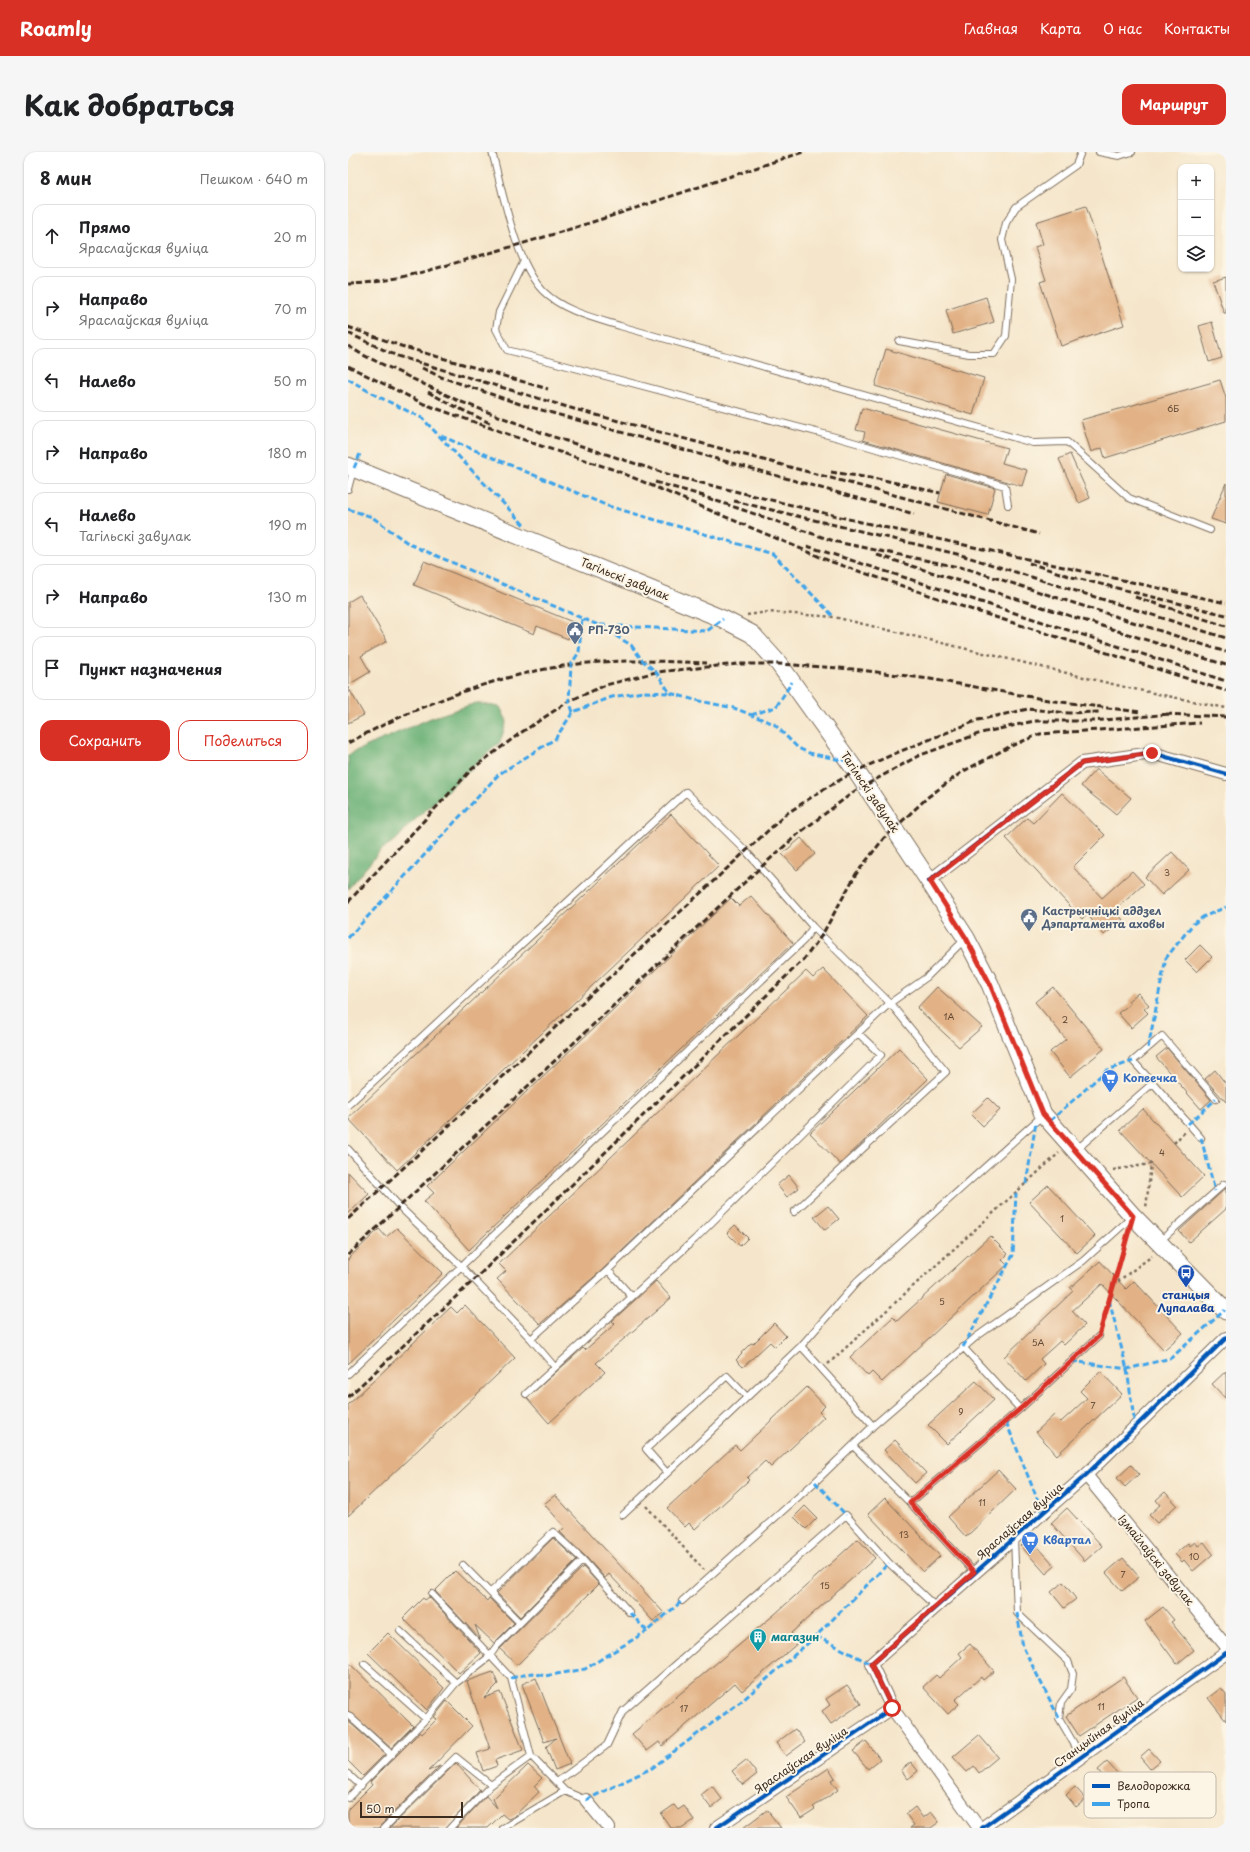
<!DOCTYPE html>
<html lang="ru">
<head>
<meta charset="utf-8">
<style>
  body { margin:0; font-family:"Playpen Sans",sans-serif; background:#f6f6f6; color:#202124 }
  .controls { position:absolute; right:12px; top:12px; display:grid; overflow:hidden; border-radius:8px; box-shadow:0 1px 3px #0004 }
  .controls button { width:36px; height:36px; display:grid; place-items:center; padding:0; border:0; border-bottom:1px solid #e0e0e0; background:#fff; color:#202124; font:20px sans-serif }
  .scale { position:absolute; left:12px; bottom:10px; width:103px; box-sizing:border-box; padding-left:4px; border:2px solid #3b2a1e; border-top:0; font-size:11px; line-height:14px; white-space:nowrap; color:#3b2a1e; -webkit-text-stroke:3px #fcf5e5; paint-order:stroke }
  .stop { position:absolute; width:12px; height:12px; margin:-9px; border:3px solid #d93025; border-radius:50%; background:#fff }
  .stop.end { background:#d93025; border-color:#fff; box-shadow:0 1px 4px #0008 }
  .list { margin:0; padding:0; list-style:none }
  h2 { display:flex; justify-content:space-between; align-items:center; height:52px; margin:0; padding:0 16px; font-size:17px }
  h2 small { font-size:13px; font-weight:400; color:#757577 }
  .list li { display:grid; grid-template-columns:26px 1fr auto; gap:12px; align-items:center; box-sizing:border-box; height:64px; margin:0 8px 8px; padding:0 8px; border:1px solid #e0e0e0; border-radius:12px }
  .list b { display:block; font-size:15px; white-space:nowrap }
  .list p { margin:0; font-size:13px; white-space:nowrap; color:#757577 }
  .list em { font-size:13px; font-style:normal; color:#757577 }
  .actions { display:flex; gap:8px; padding:12px 16px }
  .actions a { flex:1; padding:9px 0; border:1px solid #d93025; border-radius:12px; text-align:center; font-size:14px; color:#d93025 }
  .actions .main { background:#d93025; color:#fff }
  .icon { flex:none; width:22px; height:22px; fill:none; stroke:currentColor; stroke-width:2; stroke-linecap:round; stroke-linejoin:round }
  .map { position:relative; flex:none; width:878px; height:1676px; overflow:hidden; border-radius:12px }
  header { display:flex; align-items:center; gap:24px; box-sizing:border-box; height:56px; padding:0 20px; background:#d93025; color:#fff }
  header strong { font-size:19px }
  nav { display:flex; gap:22px; margin-inline-start:auto; font-size:14px }
  .intro { display:flex; align-items:center; justify-content:space-between; box-sizing:border-box; height:96px; padding:0 24px }
  h1 { margin:0; font-size:28px }
  .button { padding:10px 18px; border-radius:12px; background:#d93025; color:#fff; font-size:14px; font-weight:700 }
  main { display:flex; gap:24px; padding:0 24px }
  aside { flex:1; background:#fff; border-radius:12px; box-shadow:0 1px 3px #0004 }
  .map>svg:first-child { display:block }
</style>
</head>
<body>
<header>
<strong>Roamly</strong>
<nav><a>Главная</a><a>Карта</a><a>О нас</a><a>Контакты</a></nav>
</header>
<div class="intro"><h1>Как добраться</h1><a class="button">Маршрут</a></div>
<main>
<aside>
<h2>8 мин<small>Пешком · 640 m</small></h2>
<ul class="list">
<li><svg class="icon" aria-label="ahead" viewBox="0 0 24 24"><path d="M12 20V5M6 11l6-6 6 6"/></svg><div><b>Прямо</b><p>Яраслаўская вуліца</p></div><em>20 m</em></li>
<li><svg class="icon" aria-label="right" viewBox="0 0 24 24"><path d="M7 20v-9h11M14 6l5 5-5 5"/></svg><div><b>Направо</b><p>Яраслаўская вуліца</p></div><em>70 m</em></li>
<li><svg class="icon" aria-label="left" viewBox="0 0 24 24"><path d="M17 20v-9H6M10 6l-5 5 5 5"/></svg><div><b>Налево</b></div><em>50 m</em></li>
<li><svg class="icon" aria-label="right" viewBox="0 0 24 24"><path d="M7 20v-9h11M14 6l5 5-5 5"/></svg><div><b>Направо</b></div><em>180 m</em></li>
<li><svg class="icon" aria-label="left" viewBox="0 0 24 24"><path d="M17 20v-9H6M10 6l-5 5 5 5"/></svg><div><b>Налево</b><p>Тагільскі завулак</p></div><em>190 m</em></li>
<li><svg class="icon" aria-label="right" viewBox="0 0 24 24"><path d="M7 20v-9h11M14 6l5 5-5 5"/></svg><div><b>Направо</b></div><em>130 m</em></li>
<li><svg class="icon" aria-label="arrive" viewBox="0 0 24 24"><path d="M6 21V4h12l-3 4 3 4H6"/></svg><div><b>Пункт назначения</b></div></li>
</ul>
<div class="actions"><a class="main">Сохранить</a><a>Поделиться</a></div>
</aside>
<div class="map">
<svg width="878" height="1676" viewBox="0 0 878 1676">
  <rect width="100%" height="100%" fill="#fcf5e5"/>
  <filter id="ink" filterUnits="userSpaceOnUse"><feTurbulence type="fractalNoise" baseFrequency=".025" numOctaves="2"/><feDisplacementMap in="SourceGraphic" scale="8" xChannelSelector="R" yChannelSelector="G"/><feConvolveMatrix kernelMatrix="1 2 1 2 8 2 1 2 1" color-interpolation-filters="sRGB"/></filter>
  <filter id="wash" filterUnits="userSpaceOnUse"><feTurbulence type="fractalNoise" baseFrequency=".012" numOctaves="4" result="noise"/><feDisplacementMap in="SourceGraphic" scale="16" xChannelSelector="R" yChannelSelector="G"/><feGaussianBlur stdDeviation="0.9" result="paint"/><feColorMatrix in="noise" values="0 0 0 0 0 0 0 0 0 0 0 0 0 0 0 0 0 1.4 0 .05"/><feComposite in="paint" operator="in"/></filter>
  <g filter="url(#wash)">
    <rect width="100%" height="100%" fill="#f5e6cb"/>
    <!-- forest -->
    <path fill="#69b075" stroke="#526d4a" d="M128,551L152,555L159,569L152,590L60,674L50,686L33,698L0,737V604L3,601L83,566Z"/>
    <g id="blocks">
      <!-- building -->
      <path fill="#e2b286" d="M738,54L776,173L713,194L692,130L698,128L687,95L695,92L688,70Z
        M878,125V161H876L865,129Z
        M638,145L646,170L605,182L598,158Z
        M864,170L874,206L861,210L851,174Z
        M538,197L636,226L625,263L527,234Z
        M872,228L878,246V269L757,306L754,296L743,300L733,268Z
        M514,256L659,296L654,311L679,318L674,334L515,288L517,280L508,278Z
        M722,302L742,346L731,351L711,307Z
        M598,322L647,336L640,363L590,350Z
        M878,331V372L863,367Z
        M76,409L227,471L220,487L189,474L186,482L66,433Z
        M12,443L39,489L13,504L22,520L0,533V450Z
        M0,535L16,563L0,571Z
        M748,617L783,646L768,662L733,634Z
        M714,641L757,683L725,715L754,746L784,719L796,732L767,758L775,768L756,783L739,762L734,767L658,686L679,666L685,671Z
        M323,662L371,714L49,1018L0,966Z
        M453,686L467,702L449,718L434,702Z
        M824,700L841,718L814,743L797,725Z
        M403,744L445,791L121,1098L76,1049L86,1041L79,1034L383,746L391,754Z
        M852,793L864,805L849,820L837,808Z
        M475,817L520,864L253,1119L192,1172L149,1127L158,1119L151,1112L458,819L465,826Z
        M589,835L634,875L611,895L569,856Z
        M705,835L756,897L722,925L702,900L718,887L687,850Z
        M790,841L801,853L796,857L800,861L783,876L770,861L782,852L780,849Z
        M551,896L580,927L492,1012L462,981Z
        M819,896L863,948L853,957L808,905Z
        M867,918L878,932V950L857,927Z
        M640,946L652,958L635,974L623,962Z
        M795,957L856,1024L834,1045L772,978Z
        M0,1020L21,1042L0,1062Z
        M441,1023L451,1036L439,1045L429,1033Z
        M700,1033L747,1084L729,1101L681,1050Z
        M878,1036V1057L841,1090L831,1079Z
        M480,1054L491,1067L477,1078L466,1065Z
        M387,1073L400,1086L392,1094L379,1081Z
        M49,1076L95,1121L0,1212V1107L31,1077L38,1085Z
        M642,1084L660,1102L654,1108L659,1113L534,1230L524,1220L520,1224L502,1205L545,1165L549,1169Z
        M752,1109L778,1137L786,1129L835,1181L816,1198L754,1132L724,1159L737,1173L716,1193L712,1189L692,1207L696,1212L678,1229L656,1205L725,1139L722,1136Z
        M308,1129L323,1146L248,1211L257,1220L201,1271L179,1246L235,1196L237,1198L267,1172L264,1169Z
        M117,1153L167,1206L0,1364V1253L103,1155L109,1161Z
        M426,1171L438,1184L427,1195L422,1190L395,1215L388,1208L394,1202L393,1201L403,1191L405,1192Z
        M752,1219L774,1242L709,1303L688,1280L706,1263L713,1270L739,1246L732,1239Z
        M878,1219V1247L864,1232Z
        M628,1229L646,1248L599,1292L580,1273Z
        M459,1235L477,1254L471,1260L476,1265L423,1315L417,1309L399,1326L401,1328L347,1377L341,1371L337,1375L319,1356L387,1293L392,1298Z
        M547,1288L578,1321L567,1331L536,1298Z
        M783,1313L791,1322L777,1335L769,1326Z
        M650,1318L668,1337L618,1385L600,1365Z
        M817,1340L829,1353L809,1371L801,1363L812,1353L808,1348Z
        M207,1343L316,1461L305,1469L261,1422L257,1426L238,1405L212,1380L217,1375L196,1352Z
        M537,1346L592,1404L575,1420L520,1362Z
        M457,1354L469,1366L458,1377L446,1365Z
        M719,1356L754,1394L737,1409L703,1371Z
        M205,1386L229,1408L172,1465L149,1441Z
        M682,1386L707,1414L698,1422L673,1394Z
        M510,1387L527,1406L443,1481L451,1490L394,1539L387,1531L314,1594L311,1590L299,1599L284,1582L427,1462Z
        M847,1390L850,1394L856,1390L865,1402L845,1419L836,1408L834,1410L827,1402L840,1391L842,1394Z
        M775,1406L791,1425L774,1439L758,1421Z
        M235,1415L251,1432L169,1513L152,1497Z
        M107,1419L139,1449L141,1446L166,1471L146,1491L127,1473L132,1487L87,1439Z
        M715,1430L728,1447L716,1456L703,1440Z
        M81,1445L133,1501L111,1521L55,1466L75,1446L77,1448Z
        M815,1455L826,1468L823,1470L846,1498L829,1512L797,1469Z
        M40,1481L96,1536L79,1558L20,1501Z
        M622,1492L646,1519L635,1528L633,1525L607,1548L611,1552L600,1562L575,1535L588,1523L591,1526L614,1505L611,1501Z
        M0,1510L65,1574L43,1596L0,1559Z
        M145,1520L150,1532L136,1546L152,1540L175,1598L147,1608L149,1614L135,1619L129,1601L142,1597L119,1529Z
        M775,1525L789,1545L731,1584L718,1564Z
        M188,1526L222,1612L207,1618L198,1595L208,1586L196,1590L174,1532Z
        M499,1533L513,1552L483,1572L474,1559L482,1553L478,1547Z
        M873,1536L878,1542V1569L860,1546Z
        M99,1549L124,1574L80,1619L92,1614L33,1673L32,1676H0V1657L24,1633L22,1630L72,1580L74,1582L89,1567L86,1565Z
        M0,1569L37,1602L15,1624L0,1609Z
        M447,1577L457,1590L438,1604L428,1591Z
        M631,1583L650,1605L631,1621L626,1614L619,1620L605,1605Z
        M518,1589L532,1607L520,1617L505,1599Z
        M801,1597L812,1609L802,1617L792,1605Z
        M398,1608L409,1622L395,1633L384,1619Z
        M563,1610L570,1619L560,1627L553,1618Z
        M759,1610L770,1622L760,1631L750,1618Z
        M108,1611L132,1638L98,1676H42Z
        M180,1613L194,1626L186,1634L191,1640L165,1665L160,1667L154,1662L140,1676H108L138,1644L149,1656L145,1647Z
        M481,1616L487,1626L483,1628L490,1638L465,1655L467,1657L453,1666L438,1645Z
        M364,1634L374,1647L363,1656L353,1643Z
        M727,1635L738,1647L728,1655L718,1643Z
        M326,1653L330,1658L336,1654L346,1668L335,1676H323L313,1662Z
        M567,1655L575,1666L583,1660L591,1670L583,1676H562L566,1673L558,1662Z
        M419,1658L433,1676H395Z"/>
    </g>
  </g>
  <g filter="url(#ink)">
    <use href="#blocks" fill-opacity="0" stroke="#7c6c5b" stroke-width="1"/>
    <g fill="none" stroke-linecap="round" stroke-linejoin="round">
      <defs>
        <path id="service" d="M144,0C155,40 167,110 195,139C215,159 246,166 272,174L685,291L719,290L781,346L862,378
          M751,0L771,4L784,0
          M176,109L151,160L148,177L159,198L491,286L657,334L660,353
          M551,189L621,202H646L658,184L663,127L654,88L658,71L668,55L728,13L733,0
          M0,337L5,318
          M510,881L542,851L579,825L617,787
          M805,931L785,909L814,884L868,947
          M0,953L338,640L397,698L465,775L542,851L598,920L446,1060
          M0,997L52,1055L112,1113L183,1187
          M728,998L805,931L853,986
          M812,1089L876,1032
          M260,1118L283,1144
          M453,1194L525,1274
          M615,1195L672,1257
          M0,1222L456,788L465,775
          M178,1242L347,1087L533,903L510,881L260,1118L183,1187L206,1214
          M505,1294L562,1351L626,1420
          M319,1321L298,1297L379,1224L399,1245
          M562,1351L672,1257L751,1184
          M275,1363L453,1194L509,1130L695,963
          M666,1386L669,1461L720,1509L725,1522L723,1537L713,1551L711,1566L733,1604
          M115,1413L172,1471
          M143,1440L205,1380L235,1408
          M84,1442L163,1526L183,1604L217,1639L238,1648
          M334,1449L467,1330L525,1274L628,1185L735,1109L784,1065
          M52,1479L108,1531
          M16,1512L78,1567
          M0,1563L44,1603
          M0,1622L13,1634
          M209,1630L259,1593L275,1559L498,1363L541,1411L588,1455
          M0,1646L78,1567L108,1531L141,1505L148,1495L235,1408L282,1461
          M36,1676L108,1605L143,1633
          M102,1676L143,1633L183,1604
          M155,1676L217,1639"/>
        <path id="minor" d="M581,729L734,611L804,601L878,622
          M738,1323L878,1494
          M544,1556L631,1676
          M238,1648L261,1676
          M368,1676L544,1556L523,1512L738,1323L878,1186
          M634,1676L878,1501"/>
        <path id="secondary" d="M0,314L375,467L404,482L431,512L508,619L581,729L618,786L642,832L695,962L785,1064L878,1159"/>
      </defs>
      <!-- service casing -->
      <use href="#service" stroke="#7c6c5b" stroke-width="8"/>
      <!-- minor casing -->
      <use href="#minor" stroke="#7c6c5b" stroke-width="14"/>
      <!-- secondary casing -->
      <use href="#secondary" stroke="#7c6c5b" stroke-width="19"/>
      <!-- path -->
      <path stroke="#7c6c5b" stroke-width="2.5" stroke-dasharray="3 3" stroke-linecap="butt" d="M399,463L420,460L486,465L781,536L878,556
        M826,991L837,980
        M765,1018L803,1012L798,1056
        M765,1133L804,1104
        M753,1176L780,1081
        M480,1212L711,1001
        M298,1354L356,1418"/>
      <!-- service -->
      <use href="#service" stroke="#fff" stroke-width="6"/>
      <!-- minor -->
      <use href="#minor" stroke="#fff" stroke-width="12"/>
      <!-- secondary -->
      <use href="#secondary" stroke="#fff" stroke-width="17"/>
      <!-- rail -->
      <path stroke="#3b2a1e" stroke-width="3" stroke-dasharray="6 3" stroke-linecap="butt" d="M0,132C46,131 95,114 138,102C245,72 350,35 455,0
        M0,175L53,194L200,237
        M0,181L49,204L226,257L691,382
        M0,194L15,203L111,249L200,283L325,324L513,370L878,451
        M0,214L76,252L193,294L267,318L484,410L622,457L878,539
        M74,216L93,225L172,252L566,362
        M80,240L104,253L142,271
        M483,320L536,328L592,341
        M307,330L356,344
        M351,343L489,390L620,417L878,500
        M386,349L613,403L878,486
        M459,394L878,529
        M529,403L878,513
        M681,411L724,425L878,463
        M787,445L878,474
        M818,562L878,565
        M0,591C69,554 144,524 222,513C267,507 313,509 358,511
        M0,750L124,617L171,582L221,549L258,533L308,520L390,512H431L505,517L582,527L706,549L792,560
        M0,1067L438,662L476,637L508,619L548,601L630,568L680,557L721,561L751,560
        M0,1103L413,715L450,682L507,639L570,604L633,581L686,569H745L822,562
        M0,1245L126,1128L457,806L474,783L508,722L536,686L580,645L614,620L661,595L692,582L852,571"/>
      <!-- quiet -->
      <path stroke="#3fa3ea" stroke-width="3" stroke-dasharray="6 3" stroke-linecap="butt" d="M0,227L27,243L74,266L176,373
        M93,284L260,354L425,402L486,465
        M6,316L12,302
        M0,357L24,365L61,392L250,473L283,493L294,508L308,520L322,541L347,548L386,556L426,572L450,596L461,601L502,610
        M252,473L359,479L375,467
        M225,560L221,549L223,513L231,500L234,466
        M403,563L428,555L444,530
        M0,786L151,622L207,587L225,560L264,545L295,540L322,541
        M800,896L818,806L845,772L855,765L878,755
        M702,969L759,918L785,909
        M840,972L868,947
        M853,986L867,1039
        M678,1032L688,970
        M761,1148L779,1217L787,1275
        M615,1195L665,1103L668,1041
        M724,1209L779,1217L823,1206L877,1158
        M658,1270L695,1361
        M467,1330L498,1363
        M282,1461L299,1479L334,1449
        M669,1461L675,1495L711,1566
        M468,1484L523,1512
        M163,1526L184,1521L197,1524L237,1517L299,1479
        M238,1648L304,1616L395,1548L468,1484L541,1411"/>
      <defs>
        <path id="cycleway" d="M581,729L734,611L804,601L878,622
          M368,1676L544,1556L523,1512L738,1323L878,1186
          M634,1676L878,1501"/>
      </defs>
      <!-- cycleway casing -->
      <use href="#cycleway" stroke="#fcf5e5" stroke-width="6"/>
      <!-- cycleway -->
      <use href="#cycleway" stroke="#0057b8" stroke-width="4"/>
    </g>
  </g>
  <g fill="none" stroke-linecap="round" stroke-linejoin="round" filter="url(#ink)">
    <!-- route -->
    <path stroke="#d93025" stroke-width="5" d="M544,1556L523,1512L626,1420L562,1351L672,1257L751,1184L785,1064L695,962L642,832L618,786L582,729L734,611L804,601"/>
  </g>
  <!-- icons -->
  <defs>
    <symbol id="civic-pin" viewBox="-11 -11 22 30"><path d="M0 17L-7.5 6A9.5 9.5 0 1 1 7.5 6Z" fill="#5c6f8a" stroke="#fcf5e5"/><path d="M-.6-6.5H3V-4.5H.6V-3L4-1V1h2V6H-6V1h2V-1L-.6-3ZM-1.2 2.5V6h2.4V2.5Z" fill="#fff"/></symbol>
    <symbol id="supermarket-pin" viewBox="-11 -11 22 30"><path d="M0 17L-7.5 6A9.5 9.5 0 1 1 7.5 6Z" fill="#3f7fe0" stroke="#fcf5e5"/><path d="M-6-5.5h2.5l.6 2H6L4.5 2H-2.5L-4.4-4H-6ZM-1.5 3.2a1.3 1.3 0 1 0 .1 0ZM3 3.2a1.3 1.3 0 1 0 .1 0Z" fill="#fff"/></symbol>
    <symbol id="bus-pin" viewBox="-11 -11 22 30"><path d="M0 17L-7.5 6A9.5 9.5 0 1 1 7.5 6Z" fill="#1a4fb4" stroke="#fcf5e5"/><path d="M-5-6H5V4H4V6H2V4H-2V6H-4V4H-5ZM-3.5-4V0h7V-4ZM-3.5 1.2v1.5H-2V1.2ZM2 1.2v1.5H3.5V1.2Z" fill="#fff"/></symbol>
    <symbol id="building-pin" viewBox="-11 -11 22 30"><path d="M0 17L-7.5 6A9.5 9.5 0 1 1 7.5 6Z" fill="#0f9aa8" stroke="#fcf5e5"/><path d="M-4-6H4V6H1V3H-1V6H-4ZM-2.5-4.3h1.7v1.8h-1.7ZM.8-4.3h1.7v1.8H.8ZM-2.5-1h1.7V.8h-1.7ZM.8-1h1.7V.8H.8Z" fill="#fff"/></symbol>
  </defs>
  <g fill-rule="evenodd">
    <use href="#civic-pin" x="217" y="468" width="20" height="27"/>
    <use href="#civic-pin" x="671" y="755" width="20" height="27"/>
    <use href="#supermarket-pin" x="752" y="916" width="20" height="27"/>
    <use href="#bus-pin" x="828" y="1111" width="20" height="27"/>
    <use href="#supermarket-pin" x="672" y="1378" width="20" height="27"/>
    <use href="#building-pin" x="400" y="1475" width="20" height="27"/>
  </g>
  <g text-anchor="middle" stroke-width="4" stroke-linejoin="round" paint-order="stroke">
    <!-- number labels -->
    <g font-size="9" fill="#654c38">
      <text x="825" y="260">6Б</text>
      <text x="819" y="724">3</text>
      <text x="601" y="868">1А</text>
      <text x="717" y="871">2</text>
      <text x="814" y="1004">4</text>
      <text x="714" y="1070">1</text>
      <text x="594" y="1153">5</text>
      <text x="690" y="1194">5А</text>
      <text x="745" y="1257">7</text>
      <text x="613" y="1263">9</text>
      <text x="634" y="1354">11</text>
      <text x="556" y="1386">13</text>
      <text x="846" y="1408">10</text>
      <text x="775" y="1426">7</text>
      <text x="477" y="1437">15</text>
      <text x="753" y="1558">11</text>
      <text x="336" y="1560">17</text>
    </g>
    <!-- street labels -->
    <g font-size="11" fill="#3b2a1e" stroke="#fcf5e5">
      <text transform="translate(277 427) rotate(22)" y="4">Тагільскі завулак</text>
      <text transform="translate(522 640) rotate(56)" y="4">Тагільскі завулак</text>
      <text transform="translate(672 1369) rotate(-41)" y="4">Яраслаўская вуліца</text>
      <text transform="translate(808 1408) rotate(51)" y="4">Ізмайлаўскі завулак</text>
      <text transform="translate(751 1581) rotate(-36)" y="4">Станцыйная вуліца</text>
      <text transform="translate(453 1608) rotate(-34)" y="4">Яраслаўская вуліца</text>
    </g>
    <!-- service labels -->
    <g font-size="11" font-weight="bold" fill="#4e5e75" stroke="#fcf5e5" text-anchor="start">
      <text x="240" y="482">РП-730</text>
      <text x="694" y="763">Кастрычніцкі аддзел<tspan x="694" dy="13">Дэпартамента аховы</tspan></text>
    </g>
    <!-- shop labels -->
    <g font-size="11" font-weight="bold" fill="#366cbe" stroke="#fcf5e5" text-anchor="start">
      <text x="775" y="930">Копеечка</text>
      <text x="695" y="1392">Квартал</text>
    </g>
    <!-- transit labels -->
    <g font-size="11" font-weight="bold" fill="#164399" stroke="#fcf5e5">
      <text x="838" y="1147">станцыя<tspan x="838" dy="13">Лупалава</tspan></text>
    </g>
    <!-- culture labels -->
    <g font-size="11" font-weight="bold" fill="#0d838f" stroke="#fcf5e5" text-anchor="start">
      <text x="423" y="1489">магазин</text>
    </g>
  </g>
  <!-- legend -->
  <rect x="736" y="1620" width="132" height="46" rx="6" fill="#fcf5e5" stroke="#c2b8a9" stroke-width="1"/>
  <rect x="744" y="1632" width="18" height="4" fill="#0057b8"/>
  <rect x="744" y="1650" width="18" height="4" fill="#3fa3ea"/>
  <g font-size="11" fill="#3b2a1e">
    <text x="769" y="1638">Велодорожка</text>
    <text x="769" y="1656">Тропа</text>
  </g>
</svg>
<div class="controls">
<button>+</button>
<button>−</button>
<button><svg class="icon" aria-label="layers" viewBox="0 0 24 24"><path d="M12 4l9 5-9 5-9-5zM3 14l9 5 9-5"/></svg></button>
</div>
<div class="scale">50 m</div>
<div class="stop" style="left:544px;top:1556px"></div>
<div class="stop end" style="left:804px;top:601px"></div>
</div>
</main>
</body>
</html>
